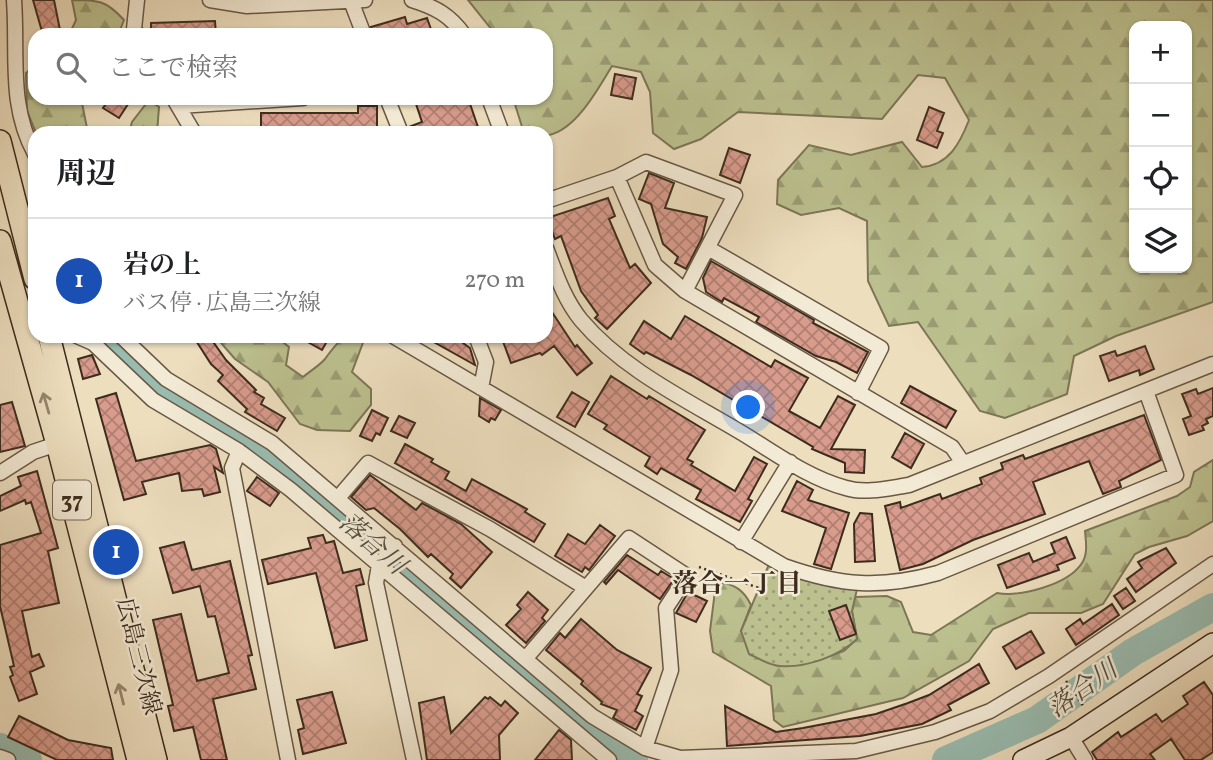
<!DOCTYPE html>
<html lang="ja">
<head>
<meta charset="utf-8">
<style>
  body { margin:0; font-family:Vollkorn,"Noto Serif JP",serif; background:#f2f2f2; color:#202124 }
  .controls { position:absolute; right:21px; top:21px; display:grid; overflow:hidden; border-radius:14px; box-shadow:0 2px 5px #0004 }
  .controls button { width:63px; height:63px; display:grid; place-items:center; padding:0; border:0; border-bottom:2px solid #e0e0e0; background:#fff; color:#202124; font:35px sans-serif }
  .you { position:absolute; left:749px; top:408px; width:24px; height:24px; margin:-18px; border:5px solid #fff; border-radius:50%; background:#1a73e8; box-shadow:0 0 0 10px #1a73e833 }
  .badge { display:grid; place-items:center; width:46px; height:46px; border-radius:50%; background:#8f2418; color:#fff; font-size:23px; font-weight:700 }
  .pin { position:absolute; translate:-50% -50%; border:4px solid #fff; box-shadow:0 2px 7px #0006 }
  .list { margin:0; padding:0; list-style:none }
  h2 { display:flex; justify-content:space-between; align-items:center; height:91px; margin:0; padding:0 28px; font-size:30px }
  h2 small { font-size:23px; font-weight:400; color:#757577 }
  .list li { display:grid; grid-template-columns:46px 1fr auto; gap:21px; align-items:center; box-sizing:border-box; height:126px; padding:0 28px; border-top:2px solid #e0e0e0 }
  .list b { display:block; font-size:26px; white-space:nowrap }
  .list p { margin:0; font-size:23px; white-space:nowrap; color:#757577 }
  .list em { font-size:23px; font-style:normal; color:#757577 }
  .icon { flex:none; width:38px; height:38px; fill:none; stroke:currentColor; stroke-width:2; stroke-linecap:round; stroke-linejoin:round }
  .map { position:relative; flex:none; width:1213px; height:760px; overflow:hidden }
  .search { position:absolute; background:#fff; box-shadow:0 2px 5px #0004; left:28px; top:28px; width:525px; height:77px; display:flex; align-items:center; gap:18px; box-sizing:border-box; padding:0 24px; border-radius:21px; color:#757577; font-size:26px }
  .panel { position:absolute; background:#fff; box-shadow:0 2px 5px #0004; left:28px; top:126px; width:525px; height:217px; border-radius:21px }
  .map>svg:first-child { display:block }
</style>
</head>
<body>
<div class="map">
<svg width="1213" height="760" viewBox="0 0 1213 760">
  <defs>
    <pattern id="forest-firs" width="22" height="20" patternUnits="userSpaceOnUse" patternTransform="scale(1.75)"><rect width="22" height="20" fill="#bcc08f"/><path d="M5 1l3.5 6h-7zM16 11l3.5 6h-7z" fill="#9a9c74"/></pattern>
    <pattern id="park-dots" width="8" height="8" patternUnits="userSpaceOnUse" patternTransform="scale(1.75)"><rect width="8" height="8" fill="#bcc08f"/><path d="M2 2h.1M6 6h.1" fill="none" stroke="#9a9c74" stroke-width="1.8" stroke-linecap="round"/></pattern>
    <pattern id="building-cross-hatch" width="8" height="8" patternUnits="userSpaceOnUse" patternTransform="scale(1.75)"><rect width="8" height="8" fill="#d89b8c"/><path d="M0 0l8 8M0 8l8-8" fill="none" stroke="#b07f72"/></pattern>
  </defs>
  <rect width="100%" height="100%" fill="#eddebe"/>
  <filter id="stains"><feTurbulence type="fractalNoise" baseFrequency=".00286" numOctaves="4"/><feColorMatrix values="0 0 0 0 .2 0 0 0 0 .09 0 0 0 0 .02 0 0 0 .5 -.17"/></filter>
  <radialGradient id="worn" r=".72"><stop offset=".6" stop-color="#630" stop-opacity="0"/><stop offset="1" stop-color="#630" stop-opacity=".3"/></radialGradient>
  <!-- forest -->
  <path fill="url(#forest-firs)" stroke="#7c7656" stroke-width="2" fill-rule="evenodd" d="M72,0C98,0 106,0 124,20L118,35H69L76,20Z
    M468,0H1213V302L1116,336L1074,356L1067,394L1005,418L980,411L918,322L889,326L868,281L867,221L839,208L801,215L777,204L778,180L809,145L851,155L902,142L922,167C949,165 960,143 969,120L945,78L918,75L882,119L738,112L701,139L674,149L653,133L650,92L641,72L612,66C599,87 577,129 549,135C547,135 531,133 524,133L513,98H546V35H496ZM1187,26V268H1134V26Z
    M35,66V98H81L88,133H36L27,111L26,73Z
    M149,100L159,107L157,133H129L132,122Z
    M215,336H275L289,347L286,365L303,377C310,371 319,366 325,359C336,344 344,330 364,340L352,372L371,389V405L350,431L317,430L300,424L268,382L235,359Z
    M1213,460V521L1187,536L1149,547L1135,554L1103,604L1081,613H1029L993,629L969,661L903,698L783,727L774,720L771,686L713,652L710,631L716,583C733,582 744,590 751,605L741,631L817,661L844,651L857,639L852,611L855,597L887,596L901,602L913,632L931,635L997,593C1020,597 1068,585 1082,563C1088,554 1086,542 1085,531L1177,496L1190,487L1194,472Z"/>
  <!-- park -->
  <path fill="url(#park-dots)" stroke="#7c7656" stroke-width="2" d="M770,562L857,589L852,611L857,639C839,656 806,668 780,666C770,666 758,658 749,654L741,631Z"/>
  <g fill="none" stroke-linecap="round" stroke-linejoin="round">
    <!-- river -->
    <path stroke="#99bcb0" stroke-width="28" d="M105,336L152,384L261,451L310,488L565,710L634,760
      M0,747L28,760
      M946,760L1037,720L1133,652L1213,607"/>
  </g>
  <!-- building -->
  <path fill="url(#building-cross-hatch)" stroke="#3d2c1e" stroke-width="2" d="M33,0H54L61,35H43Z
    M405,17L407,24L427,18L432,32L423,35H373L371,27Z
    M215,21L216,35H151V23Z
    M615,74L636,78L632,99L611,95Z
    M110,98H132L119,118L103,108Z
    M414,98H468L480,133H410L409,127L422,122Z
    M358,106H377V133H261V113H358Z
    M929,107L944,113L937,131L943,133L937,148L917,140Z
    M729,148L750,155L740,183L720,175Z
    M649,173L674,183L665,208L707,217L702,238L686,269L675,263L678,257L663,244L651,204L639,199Z
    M608,198L615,216L609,219L630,268L635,264L651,283L607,329L595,318L598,315L581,291L561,236L555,239L547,218Z
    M711,261L814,320L813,323L868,352L857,373L836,362L816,356L756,322L759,317L724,298L722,302L706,292L703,278Z
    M546,303L575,347L577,345L592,363L577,375L554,346L542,355L540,353L511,363L501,336H546Z
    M685,316L771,367L775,360L808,378L789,411L820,428L838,396L855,405L831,449L865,450L864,473L845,472V463L812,449L813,447L691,375L646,352L644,354L630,344L644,321L671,339Z
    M193,336H209L226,360L256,390L254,392L264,398L261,404L285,418L277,431L245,412L247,409L218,381L223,375L211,364Z
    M297,336H330L322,350Z
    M423,336H460L463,343L470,348L475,365Z
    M1145,346L1154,369L1140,375L1139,370L1109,381L1100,356L1115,351L1117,356Z
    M92,355L100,374L83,379L78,359Z
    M611,376L647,399L649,396L705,430L687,459L693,462L691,465L735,491L754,457L767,464L748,499L752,501L740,522L696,499L701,490L661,468L657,474L645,466L650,457L604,429L607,425L588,414Z
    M910,386L956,411L946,428L901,403Z
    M1213,388V416L1206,419L1208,423L1202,426L1204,430L1189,435L1183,419L1191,416L1182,394L1196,389L1198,394Z
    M572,392L589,402L575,427L557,417Z
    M116,393L136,461L210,445L216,449L223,473L214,467L220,492L204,496L202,489L182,491L179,473L142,482L146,494L124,500L96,399Z
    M480,398L501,410L495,420L491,418L489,422L479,416Z
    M12,402L25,446L0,452V405Z
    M372,410L388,418L380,435L376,433L372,441L360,436Z
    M1144,415L1161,460L1119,481L1121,487L1103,494L1089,461L1033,482L1045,514L973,540L923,564L900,570L885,506L900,502L901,508L940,494L942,499L982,484L980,478L1003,469L1001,463L1023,455L1025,459Z
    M399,416L415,423L407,438L391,431Z
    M905,433L924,444L911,468L892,457Z
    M405,444L433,459L431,462L449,472L445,479L466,491L472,479L527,509L525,512L545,524L534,542L395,463Z
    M37,471L58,548L48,551L59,603L22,611L32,657L39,654L44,666L30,672L37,694L19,701L10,677L13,675L10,667L14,666L0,606V545L41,533L31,502L26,504L25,500L0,511V496L21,486L18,477Z
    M370,475L416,510L422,503L461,524L492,552L461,588L450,578L453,574L431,554L428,557L400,529L374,508L366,510L351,497Z
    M257,477L279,493L270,506L247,491Z
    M797,481L813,490L808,500L849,513L831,569L814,564L826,528L782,511Z
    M860,513L872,514L875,561L855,562L854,524Z
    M600,525L615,536L589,570L585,567L582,572L555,556L568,534L585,544Z
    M323,535L326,543L334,541L343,573L360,569L364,584L356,586L367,640L335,648L316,573L268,584L262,560L311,548L308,538Z
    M1066,537L1075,558L1057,565L1059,570L1007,588L998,565L1029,553L1033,562L1055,553L1051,543Z
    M184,542L192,570L230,561L252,655L248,656L256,689L213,699L227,760H201L193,727L174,731L168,706L173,705L153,620L181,614L197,681L229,673L215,616L208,617L200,586L173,593L160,548Z
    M1166,548L1176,563L1136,592L1127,579L1142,568L1138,562Z
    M627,555L658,575L661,571L674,579L660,599L618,570L606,584L604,582Z
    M1126,588L1135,601L1123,609L1114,596Z
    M528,592L548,610L542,618L545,621L526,643L506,625L521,609L517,605Z
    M688,592L707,601L696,622L676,613Z
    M1112,604L1119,615L1076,645L1066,629L1080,619L1083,624Z
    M846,605L856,634L840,640L829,611Z
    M581,619L617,650L651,668L637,694L642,696L635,711L643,716L636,730L613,718L617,710L601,704L602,702L581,684L583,681L546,650L560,633L565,638Z
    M1031,631L1044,653L1016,669L1003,647Z
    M979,664L989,683L948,705L951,710L922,724L860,736L727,746L725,706L776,732L803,728L876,714L908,703L929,695Z
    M1204,682L1213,695V752L1201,760H1185L1171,739L1150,754L1155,760H1097L1092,752L1118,732L1121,737L1156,714L1162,722L1188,704L1183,696Z
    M332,692L346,743L303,754L298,730L304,728L297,700Z
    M444,697L451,733L485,697L488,699L490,697L501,706L505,701L518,713L499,735L500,760H427L419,703Z
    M19,716L68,740L111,748L113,760H57L8,737Z
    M559,730L571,740L572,760H535Z"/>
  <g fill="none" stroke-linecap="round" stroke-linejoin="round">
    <defs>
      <path id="street" d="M14,0C18,54 8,105 35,154
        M137,0L134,29L138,35
        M210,0L247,6L365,0
        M412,0C435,7 450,15 464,35
        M351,1L364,35
        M387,98L401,133
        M489,98L502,133
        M174,99L194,133
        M179,106L303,98
        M617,177L655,265L685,291L952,447L963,463
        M546,201L617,177L646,162L735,195L685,291
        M546,248C556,274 564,299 581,320C623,370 687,400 742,433C775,453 808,478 846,488C866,494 889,488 909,485L1213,364
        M708,248L881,348L858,393
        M77,336L93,343L153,400L239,451L291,490L609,760
        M121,336L166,379L272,443L592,716L645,748L680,758L856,751L935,732L990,711L1049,676L1213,564
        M393,336L784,566C841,586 880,589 938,573L1176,475L1146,391
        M476,336L486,362L481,388
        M239,451L232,468L288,760
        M0,473L33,452L57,444
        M338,498L368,463L490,529L586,588
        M741,542L790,462
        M395,546L379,565L376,583L414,760
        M526,658L629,538L687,576L666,608L671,670L645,748
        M1071,737L1085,760
        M0,757L8,760"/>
      <path id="secondary" d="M1023,760L1071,737L1213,643"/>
      <path id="primary" d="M0,141L35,279
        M0,241L57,444L138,760
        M49,336L156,760"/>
    </defs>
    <!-- street casing -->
    <use href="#street" stroke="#695846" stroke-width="17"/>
    <!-- secondary casing -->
    <use href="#secondary" stroke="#3d2c1e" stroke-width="22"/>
    <!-- primary casing -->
    <use href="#primary" stroke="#3d2c1e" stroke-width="24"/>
    <!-- path -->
    <path stroke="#3d2c1e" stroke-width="2.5" stroke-dasharray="2 3.5" stroke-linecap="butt" d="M699,567L759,588
      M1066,681L1084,707"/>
    <!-- street -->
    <use href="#street" stroke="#f3ead5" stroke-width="14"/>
    <!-- secondary -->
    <use href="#secondary" stroke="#f3ead5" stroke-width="19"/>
    <!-- primary -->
    <use href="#primary" stroke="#eddebe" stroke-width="21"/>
  </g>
  <!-- one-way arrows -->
  <defs><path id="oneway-shaft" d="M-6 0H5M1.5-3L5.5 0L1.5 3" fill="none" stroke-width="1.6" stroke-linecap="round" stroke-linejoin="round" transform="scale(1.75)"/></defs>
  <g stroke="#95856e">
    <use href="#oneway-shaft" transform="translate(46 403) rotate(-106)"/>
    <use href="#oneway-shaft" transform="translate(121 694) rotate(-104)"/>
  </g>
  <g text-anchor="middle" stroke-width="5" stroke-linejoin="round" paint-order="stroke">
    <!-- shield labels -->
    <rect fill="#f3ead5" stroke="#746555" stroke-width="2" x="53" y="480.5" width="38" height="39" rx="5"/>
    <g font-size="23" font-weight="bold" fill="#3d2c1e">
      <text x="72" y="508">37</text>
    </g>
    <!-- street labels -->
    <g font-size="24" fill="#3d2c1e" stroke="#f3ead5">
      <text transform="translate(139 656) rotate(76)" y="8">広島三次線</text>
    </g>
    <!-- water labels -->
    <g font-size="26" font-style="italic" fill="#545042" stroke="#f3ead5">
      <text transform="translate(373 543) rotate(41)" y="9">落合川</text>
      <text transform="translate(1082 688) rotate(-35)" y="9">落合川</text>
    </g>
    <!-- neighbourhood labels -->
    <g font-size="26" font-weight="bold" fill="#3d2c1e" stroke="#f3ead5">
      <text x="737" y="592">落合一丁目</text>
    </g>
  </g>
  <rect width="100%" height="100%" filter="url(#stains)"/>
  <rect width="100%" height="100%" fill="url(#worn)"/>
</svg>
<div class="controls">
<button>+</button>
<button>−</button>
<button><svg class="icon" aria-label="locate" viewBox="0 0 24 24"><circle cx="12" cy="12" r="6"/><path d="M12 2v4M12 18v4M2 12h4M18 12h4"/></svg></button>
<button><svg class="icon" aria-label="layers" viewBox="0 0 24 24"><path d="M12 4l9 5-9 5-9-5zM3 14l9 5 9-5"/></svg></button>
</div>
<div class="you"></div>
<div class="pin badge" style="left:116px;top:552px;background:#1a4fb4">1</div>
<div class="search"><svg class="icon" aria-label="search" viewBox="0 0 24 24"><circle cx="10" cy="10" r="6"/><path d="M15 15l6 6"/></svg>ここで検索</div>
<section class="panel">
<h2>周辺<small></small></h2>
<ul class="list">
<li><span class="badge" style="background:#1a4fb4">1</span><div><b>岩の上</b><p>バス停 · 広島三次線</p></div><em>270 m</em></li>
</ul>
</section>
</div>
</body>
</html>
